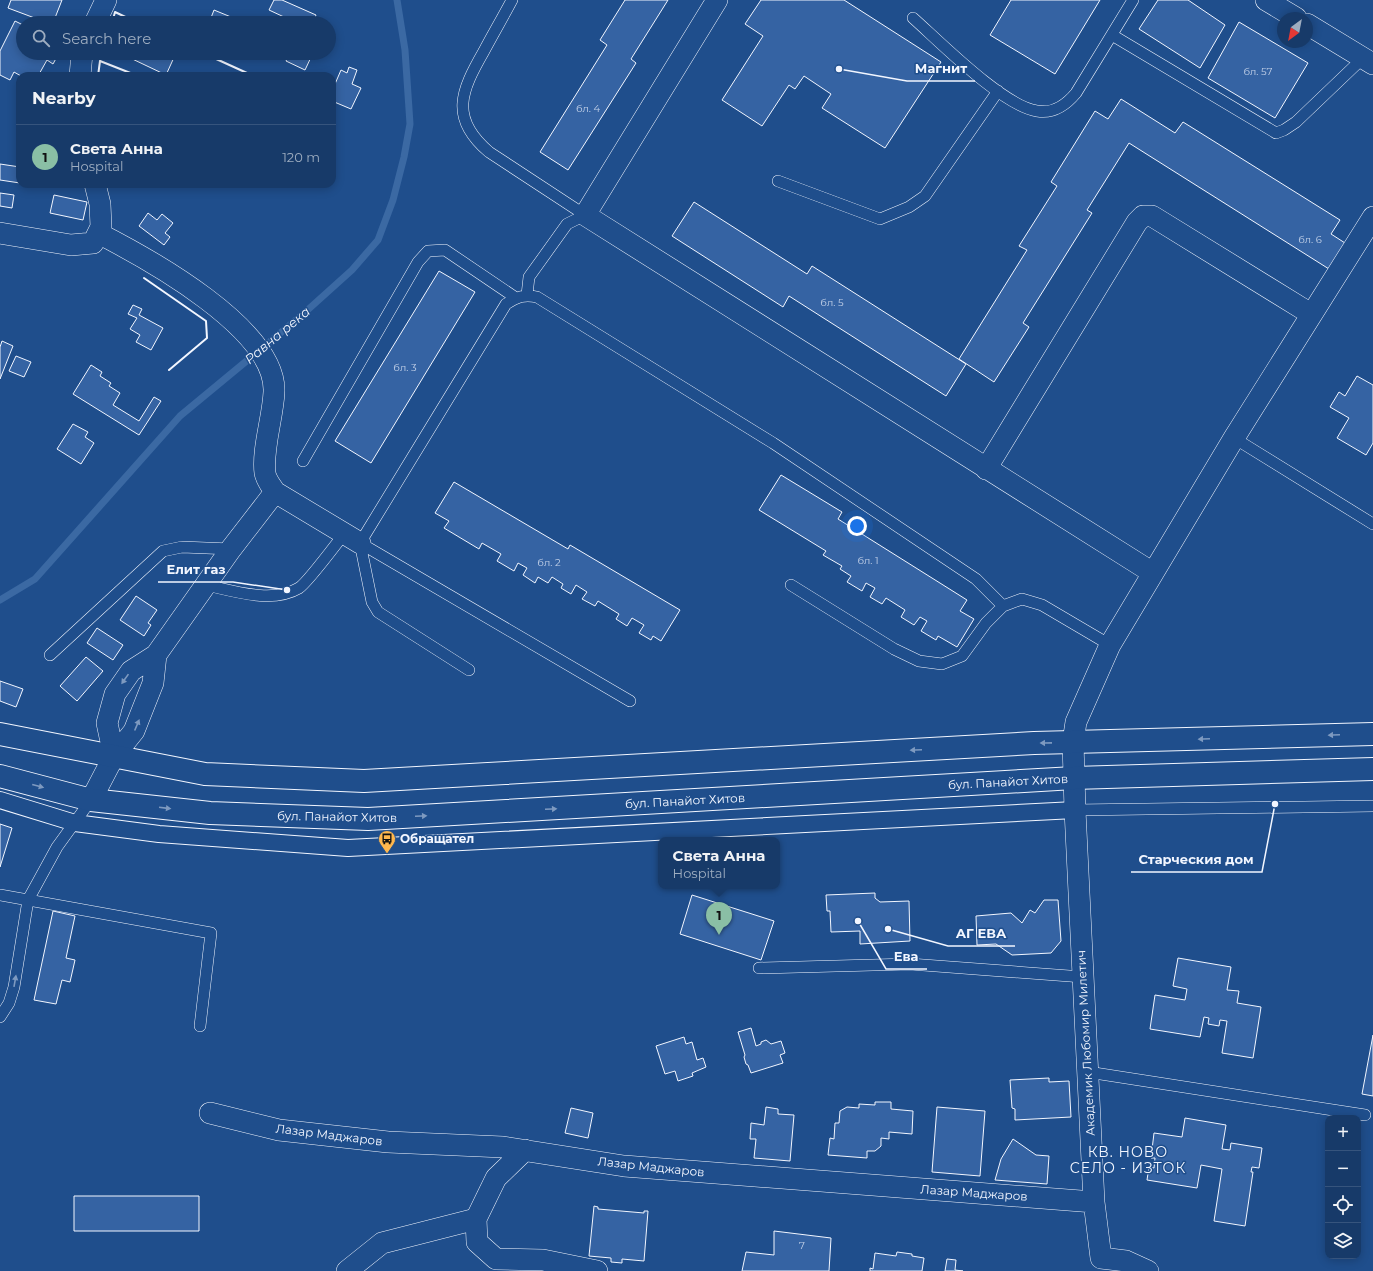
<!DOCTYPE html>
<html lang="en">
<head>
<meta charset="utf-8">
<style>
  body { margin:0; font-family:Montserrat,sans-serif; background:#244571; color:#f1f3f6 }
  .controls { position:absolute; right:12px; bottom:12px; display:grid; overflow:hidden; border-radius:8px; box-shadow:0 2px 10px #0003 }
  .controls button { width:36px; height:36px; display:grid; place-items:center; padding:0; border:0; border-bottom:1px solid #36547d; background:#173a69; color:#f1f3f6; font:20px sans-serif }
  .compass { position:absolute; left:1277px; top:12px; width:36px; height:36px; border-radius:50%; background:#173a69; box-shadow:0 2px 10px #0003; rotate:212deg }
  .you { position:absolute; left:857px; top:526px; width:14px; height:14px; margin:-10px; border:3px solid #fff; border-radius:50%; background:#1a73e8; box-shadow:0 0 0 6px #1a73e833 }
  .badge { display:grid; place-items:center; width:26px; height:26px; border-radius:50%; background:#8abfa5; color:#111; font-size:13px; font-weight:700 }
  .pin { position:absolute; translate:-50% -33px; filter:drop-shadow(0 1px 2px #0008) }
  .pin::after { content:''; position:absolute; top:21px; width:14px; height:12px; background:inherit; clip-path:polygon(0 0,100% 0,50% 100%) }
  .popup { position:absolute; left:658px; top:837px; width:122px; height:52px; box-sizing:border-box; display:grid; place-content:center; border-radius:8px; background:#173a69; filter:drop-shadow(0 1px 3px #0005); font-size:13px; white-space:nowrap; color:#9eadc0 }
  .popup b { font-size:15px; color:#f1f3f6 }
  .popup::after { content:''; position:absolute; left:50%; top:100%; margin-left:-8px; border:8px solid transparent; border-top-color:#173a69 }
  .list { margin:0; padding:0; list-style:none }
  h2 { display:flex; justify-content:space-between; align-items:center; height:52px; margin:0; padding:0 16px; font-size:17px }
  h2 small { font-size:13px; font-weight:400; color:#9eadc0 }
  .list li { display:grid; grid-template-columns:26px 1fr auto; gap:12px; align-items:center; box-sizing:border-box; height:64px; padding:0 16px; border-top:1px solid #36547d }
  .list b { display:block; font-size:15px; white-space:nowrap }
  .list p { margin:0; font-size:13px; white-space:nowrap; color:#9eadc0 }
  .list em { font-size:13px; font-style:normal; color:#9eadc0 }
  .icon { flex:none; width:22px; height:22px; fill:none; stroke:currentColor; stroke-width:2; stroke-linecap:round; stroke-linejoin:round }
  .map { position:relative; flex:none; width:1373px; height:1271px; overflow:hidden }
  .search { position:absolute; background:#173a69; box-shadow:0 2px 10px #0003; left:16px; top:16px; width:320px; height:44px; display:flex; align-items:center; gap:10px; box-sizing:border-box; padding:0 14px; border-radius:22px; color:#9eadc0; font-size:15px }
  .panel { position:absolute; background:#173a69; box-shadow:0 2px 10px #0003; left:16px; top:72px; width:320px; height:116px; border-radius:12px }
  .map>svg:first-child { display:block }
</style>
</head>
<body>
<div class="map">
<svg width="1373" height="1271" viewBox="0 0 1373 1271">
  <rect width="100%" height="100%" fill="#1f4e8c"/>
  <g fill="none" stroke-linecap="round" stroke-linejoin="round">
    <!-- stream -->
    <path stroke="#3b69a3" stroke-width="7" d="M0,600L35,579L180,416L302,315L352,270L378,240L393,200L404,157L410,124L405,50L397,0"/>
  </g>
  <!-- building -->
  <path fill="#3563a3" stroke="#f2f6ff" d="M11,0H62L53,23H48L8,8Z
    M274,0H282L316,15L313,23H281L284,17L269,10Z
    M625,0H668L631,59L636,63L568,170L540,152L607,45L600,40Z
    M761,0H844L941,62L885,148L822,108L831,94L804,76L795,89L789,85L762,126L722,100L763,36L745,24Z
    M1011,0H1100L1055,74L990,35Z
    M1158,0H1188L1225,25L1200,68L1139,29Z
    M214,10L231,17L229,23H209Z
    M15,21L23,25V53H59L53,64L47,60L38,76H21L14,72L10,80L0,75V51Z
    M1239,22L1308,63L1275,118L1208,78Z
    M127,53L132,54L176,53L166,75L126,56Z
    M290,53H313L305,70L286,61Z
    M349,67L357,70L352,84L361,88L351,109L332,101V91L341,70L347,73Z
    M1121,99L1175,133L1183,122L1340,220L1331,234L1345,243L1329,269L1129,143L1087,210L1092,213L1023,323L1029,327L994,382L959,359L1027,250L1019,246L1057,186L1051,182L1095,111L1108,119Z
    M0,164L20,167V183L0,180Z
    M0,193L14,195L12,208L0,206Z
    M54,195L87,202L83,220L50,213Z
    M694,202L807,274L812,266L966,364L946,396L789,296L783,307L672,236Z
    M148,213L157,220L162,214L173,223L165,233L170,237L164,245L139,226Z
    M439,271L475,292L371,463L335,441Z
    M133,305L142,309L139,315L163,328L151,350L136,342L140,335L130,329L137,318L128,314Z
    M2,341L13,346L0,379V347Z
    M16,356L31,362L24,377L9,371Z
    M91,365L102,372L100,376L111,383L109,386L120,393L113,405L139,421L154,397L161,401L139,435L73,394Z
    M1357,376L1373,385V443L1366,455L1337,438L1349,418L1330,407L1339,392L1345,396Z
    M73,424L88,432L85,437L94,443L81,464L57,449Z
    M781,475L842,512L838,519L967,600L960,611L974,619L957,647L938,636L936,640L921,631L927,621L920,617L914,625L901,617L905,610L886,598L882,604L870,597L875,588L866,583L862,591L847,582L851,576L840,569L842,566L823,555L826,551L759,510Z
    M454,482L568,549L570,545L680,610L661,641L653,636L651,640L639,633L644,625L632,618L627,626L616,619L619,614L598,601L595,606L582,599L587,592L576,585L571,594L561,588L563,584L552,577L548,583L538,577L535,583L523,575L527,568L518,563L514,571L497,561L501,554L482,543L479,549L444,528L449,521L435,513Z
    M136,596L157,610L148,623L151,625L144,636L120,620Z
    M97,628L123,645L113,660L87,643Z
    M86,657L103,671L77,701L60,686Z
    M0,681L23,689L16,707L0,701Z
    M0,824L12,828L0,867Z
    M875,893V898L880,902L909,901L910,941L860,944V931L831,932L830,911H827L826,895Z
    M692,895L774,921L761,960L680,934Z
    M1044,900H1058L1061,941L1051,953L1012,955L996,944L977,945L976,916L1011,913L1022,923L1030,910L1035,913Z
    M53,911L75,916L66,958L75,960L70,982L62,980L56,1004L34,1000Z
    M1178,958L1231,967L1227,990L1239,991L1237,1003L1261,1007L1253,1058L1222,1053L1227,1021L1220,1020L1219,1026L1208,1024L1209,1018L1204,1017L1200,1037L1150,1029L1155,995L1185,1000L1187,989L1173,986Z
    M751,1028L756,1046L761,1044V1042L766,1040L771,1044L781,1041L785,1053L780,1055L783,1063L751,1073L748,1065L746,1064L744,1057L745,1055L738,1032Z
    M1373,1035V1096L1362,1094Z
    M684,1037L686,1044L692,1042L697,1060L703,1058L706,1067L692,1073L693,1076L678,1081L675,1071L665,1074L656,1046Z
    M1049,1078V1082L1069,1081L1071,1117L1015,1120V1109L1012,1108L1010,1080Z
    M875,1102H891V1109L913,1111L912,1134L889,1132V1139L881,1138V1146L875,1151H867V1158L828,1155L830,1138L834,1139L835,1123H839L840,1111L847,1107L859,1108V1104L875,1105Z
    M766,1107L778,1109V1114L794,1115L790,1161L754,1158L756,1139H750L751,1123L764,1125Z
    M937,1107L985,1111L980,1176L932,1172Z
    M571,1108L593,1113L588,1138L565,1133Z
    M1185,1118L1226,1125L1222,1149L1230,1150L1231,1143L1262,1148L1259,1168L1252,1167L1251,1172H1253L1245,1226L1214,1221L1222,1169L1201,1165L1197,1188L1147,1180L1149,1167L1154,1168L1155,1158H1151L1154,1133L1182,1137Z
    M1013,1139L1036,1155L1049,1156L1047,1184L995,1180L1001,1159Z
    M74,1196H199V1231H74Z
    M594,1206L598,1207V1209L644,1213V1211H648L644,1261L622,1259V1263L611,1262V1258L589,1256Z
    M774,1231L831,1238L829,1271H742L746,1252L774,1255Z
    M897,1252L912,1254V1256L924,1258L922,1271H870V1268L873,1269L875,1253L896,1256Z
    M947,1259L956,1260L955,1270L963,1271H945Z"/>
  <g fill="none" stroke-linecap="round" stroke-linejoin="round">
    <defs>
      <path id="service" d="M512,0C503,17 493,34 484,51C461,91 449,118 489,152L585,215
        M913,18C940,42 1003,106 1037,111C1053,114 1066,105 1076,93L1133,0
        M1112,35L1276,133L1284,130L1296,122L1363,58
        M778,181L880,219L909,207L925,196L998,91
        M527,295L529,277L567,224L585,215
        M1234,438L1373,524
        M303,461L418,262L428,251L445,250L516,298
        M360,543L630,701
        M206,585C234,591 272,604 299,588C308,582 336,544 344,534
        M791,585L894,649L919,661L942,664L962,656L986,623L1003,606L1022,599L1042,605L1110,645
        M50,655L163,551L182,547L231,549
        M469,670L378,612L372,602L360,543L506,304C517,297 524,294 537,297L773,443L976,579L1003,606
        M1075,810L1373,806
        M0,895L211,933L200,1026
        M759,968L910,964L1083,977
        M0,1017L9,1003L14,987L28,900L57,847L91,800
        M1088,1072L1365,1115"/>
      <path id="pedestrian" d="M0,800L75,823L159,834L348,848L1075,810"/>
      <path id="minor" d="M717,0L585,215L1153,573
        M1266,0L1296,18
        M95,23L106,0
        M1307,24L1373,64
        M80,76L82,53
        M0,233L71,245L93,243L101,227L100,204L95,184
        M98,233C147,258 277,329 274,392C273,417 262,449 265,473C266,480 272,487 275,492
        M986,469L1137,222L1143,216H1152L1311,314
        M114,756L107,723L115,694L131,671L156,655L231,549L275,492L360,543
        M91,800L114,756L134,731L153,683L156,655
        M210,1113L279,1130L388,1142L503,1147L624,1166L1094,1202
        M525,1150L496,1178L476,1219L477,1242L496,1259L543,1260L597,1271
        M347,1271L382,1243L476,1219
        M1148,1271L1126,1261L1101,1258L1094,1202L1075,810L1073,742L1076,722L1110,645L1234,438L1373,217"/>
      <path id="tertiary" d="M0,734L205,774L364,781L1034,743L1373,734
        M0,776L91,800L210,813L368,819L1074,778L1373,769"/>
    </defs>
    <!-- service casing -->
    <use href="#service" stroke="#f2f6ff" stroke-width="12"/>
    <!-- pedestrian casing -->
    <use href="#pedestrian" stroke="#f2f6ff" stroke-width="18"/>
    <!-- minor casing -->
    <use href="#minor" stroke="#f2f6ff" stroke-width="22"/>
    <!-- tertiary casing -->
    <use href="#tertiary" stroke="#f2f6ff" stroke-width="24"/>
    <!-- service -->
    <use href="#service" stroke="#1f4e8c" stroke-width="11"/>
    <!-- pedestrian -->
    <use href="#pedestrian" stroke="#1f4e8c" stroke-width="16"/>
    <!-- minor -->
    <use href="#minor" stroke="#1f4e8c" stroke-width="21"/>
    <!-- tertiary -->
    <use href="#tertiary" stroke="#1f4e8c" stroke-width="22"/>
    <!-- wall -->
    <path stroke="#f2f6ff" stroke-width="2" d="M112,23L115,12L138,23
      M102,53L100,61L138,76
      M203,53L247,73L245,76
      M98,76L100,61
      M144,278L206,321L207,338L169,370"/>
  </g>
  <!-- one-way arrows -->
  <defs><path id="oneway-solid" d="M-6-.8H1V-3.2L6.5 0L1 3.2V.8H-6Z"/></defs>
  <g fill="#7e9ac0">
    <use href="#oneway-solid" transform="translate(125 679) rotate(125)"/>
    <use href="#oneway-solid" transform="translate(137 725) rotate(-67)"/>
    <use href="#oneway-solid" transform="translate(1334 735) rotate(178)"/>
    <use href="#oneway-solid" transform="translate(1204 739) rotate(178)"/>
    <use href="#oneway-solid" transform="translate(1046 743) rotate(179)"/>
    <use href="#oneway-solid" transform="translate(916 750) rotate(177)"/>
    <use href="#oneway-solid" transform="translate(38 786) rotate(15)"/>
    <use href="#oneway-solid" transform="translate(165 808) rotate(7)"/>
    <use href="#oneway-solid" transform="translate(551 809) rotate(-3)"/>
    <use href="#oneway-solid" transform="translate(421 816) rotate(-3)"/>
    <use href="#oneway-solid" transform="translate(15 981) rotate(-80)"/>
  </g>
  <!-- icons -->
  <defs>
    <symbol id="bus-pin" viewBox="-11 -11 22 30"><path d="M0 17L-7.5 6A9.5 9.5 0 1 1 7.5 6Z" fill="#ffb74d" stroke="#1f4e8c"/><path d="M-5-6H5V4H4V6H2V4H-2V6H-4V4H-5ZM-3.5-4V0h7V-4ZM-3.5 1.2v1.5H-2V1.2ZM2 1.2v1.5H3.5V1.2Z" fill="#111"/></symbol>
  </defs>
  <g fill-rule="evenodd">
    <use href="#bus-pin" x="377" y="829" width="20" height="27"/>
  </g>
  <g text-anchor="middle" stroke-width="3" stroke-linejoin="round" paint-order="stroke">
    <!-- number labels -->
    <g font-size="10" fill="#c3d1e8">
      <text x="1258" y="75">бл. 57</text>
      <text x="588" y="112">бл. 4</text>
      <text x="1310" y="243">бл. 6</text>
      <text x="832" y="306">бл. 5</text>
      <text x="405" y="371">бл. 3</text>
      <text x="868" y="564">бл. 1</text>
      <text x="549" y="566">бл. 2</text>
      <text x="802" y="1249">7</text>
    </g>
    <!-- street labels -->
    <g font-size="12" fill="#f2f6ff" stroke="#1f4e8c">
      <text transform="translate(1008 782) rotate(-3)" y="4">бул. Панайот Хитов</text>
      <text transform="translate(685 801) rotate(-3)" y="4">бул. Панайот Хитов</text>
      <text transform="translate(337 817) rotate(1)" y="4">бул. Панайот Хитов</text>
      <text transform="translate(1086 1043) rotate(-93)" y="4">Академик Любомир Милетич</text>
      <text transform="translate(329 1135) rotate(7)" y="4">Лазар Маджаров</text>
      <text transform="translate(651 1167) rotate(6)" y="4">Лазар Маджаров</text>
      <text transform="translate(974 1193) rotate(4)" y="4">Лазар Маджаров</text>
    </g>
    <!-- poi labels -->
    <g font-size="12" font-weight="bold" fill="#f2f6ff" stroke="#1f4e8c" text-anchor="start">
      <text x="400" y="843">Обращател</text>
    </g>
    <!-- water labels -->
    <g font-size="13" font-style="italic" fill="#f2f6ff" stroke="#1f4e8c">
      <text transform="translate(277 335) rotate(-40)" y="5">Равна река</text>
    </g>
    <!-- quarter labels -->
    <g font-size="14" letter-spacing="1" fill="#f2f6ff" stroke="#1f4e8c">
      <text x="1128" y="1157">КВ. НОВО<tspan x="1128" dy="16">СЕЛО - ИЗТОК</tspan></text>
    </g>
  </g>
  <!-- callouts -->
  <path fill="none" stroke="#f2f6ff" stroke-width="1.5" d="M839 69L907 81H975M287 590L233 582H158M1275 804L1262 872H1131M888 929L948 946H1015M858 921L886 969H927"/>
  <g fill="#f2f6ff" stroke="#1f4e8c" stroke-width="1.5">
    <circle cx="839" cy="69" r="4"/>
    <circle cx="287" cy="590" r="4"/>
    <circle cx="1275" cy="804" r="4"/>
    <circle cx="888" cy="929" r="4"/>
    <circle cx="858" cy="921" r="4"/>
  </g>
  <g font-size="13" text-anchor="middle" font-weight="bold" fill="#f2f6ff" stroke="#1f4e8c" stroke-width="3" stroke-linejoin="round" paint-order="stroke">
    <text x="941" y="73">Магнит</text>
    <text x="196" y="574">Елит газ</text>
    <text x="1196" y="864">Старческия дом</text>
    <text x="981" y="938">АГ ЕВА</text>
    <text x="906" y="961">Ева</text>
  </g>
</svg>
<div class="controls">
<button>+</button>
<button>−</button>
<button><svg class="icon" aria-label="locate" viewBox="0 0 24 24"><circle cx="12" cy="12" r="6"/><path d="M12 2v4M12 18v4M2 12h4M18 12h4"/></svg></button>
<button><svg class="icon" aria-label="layers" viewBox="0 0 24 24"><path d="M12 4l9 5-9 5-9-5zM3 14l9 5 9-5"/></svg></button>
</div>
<svg class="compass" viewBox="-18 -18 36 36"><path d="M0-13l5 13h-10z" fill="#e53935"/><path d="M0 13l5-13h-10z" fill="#9eadc0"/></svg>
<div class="you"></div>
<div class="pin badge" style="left:719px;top:935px">1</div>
<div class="popup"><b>Света Анна</b>Hospital</div>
<div class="search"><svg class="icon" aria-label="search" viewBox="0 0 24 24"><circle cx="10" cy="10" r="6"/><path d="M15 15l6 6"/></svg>Search here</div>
<section class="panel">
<h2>Nearby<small></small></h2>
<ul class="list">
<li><span class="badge">1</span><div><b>Света Анна</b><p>Hospital</p></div><em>120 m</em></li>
</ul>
</section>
</div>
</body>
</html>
